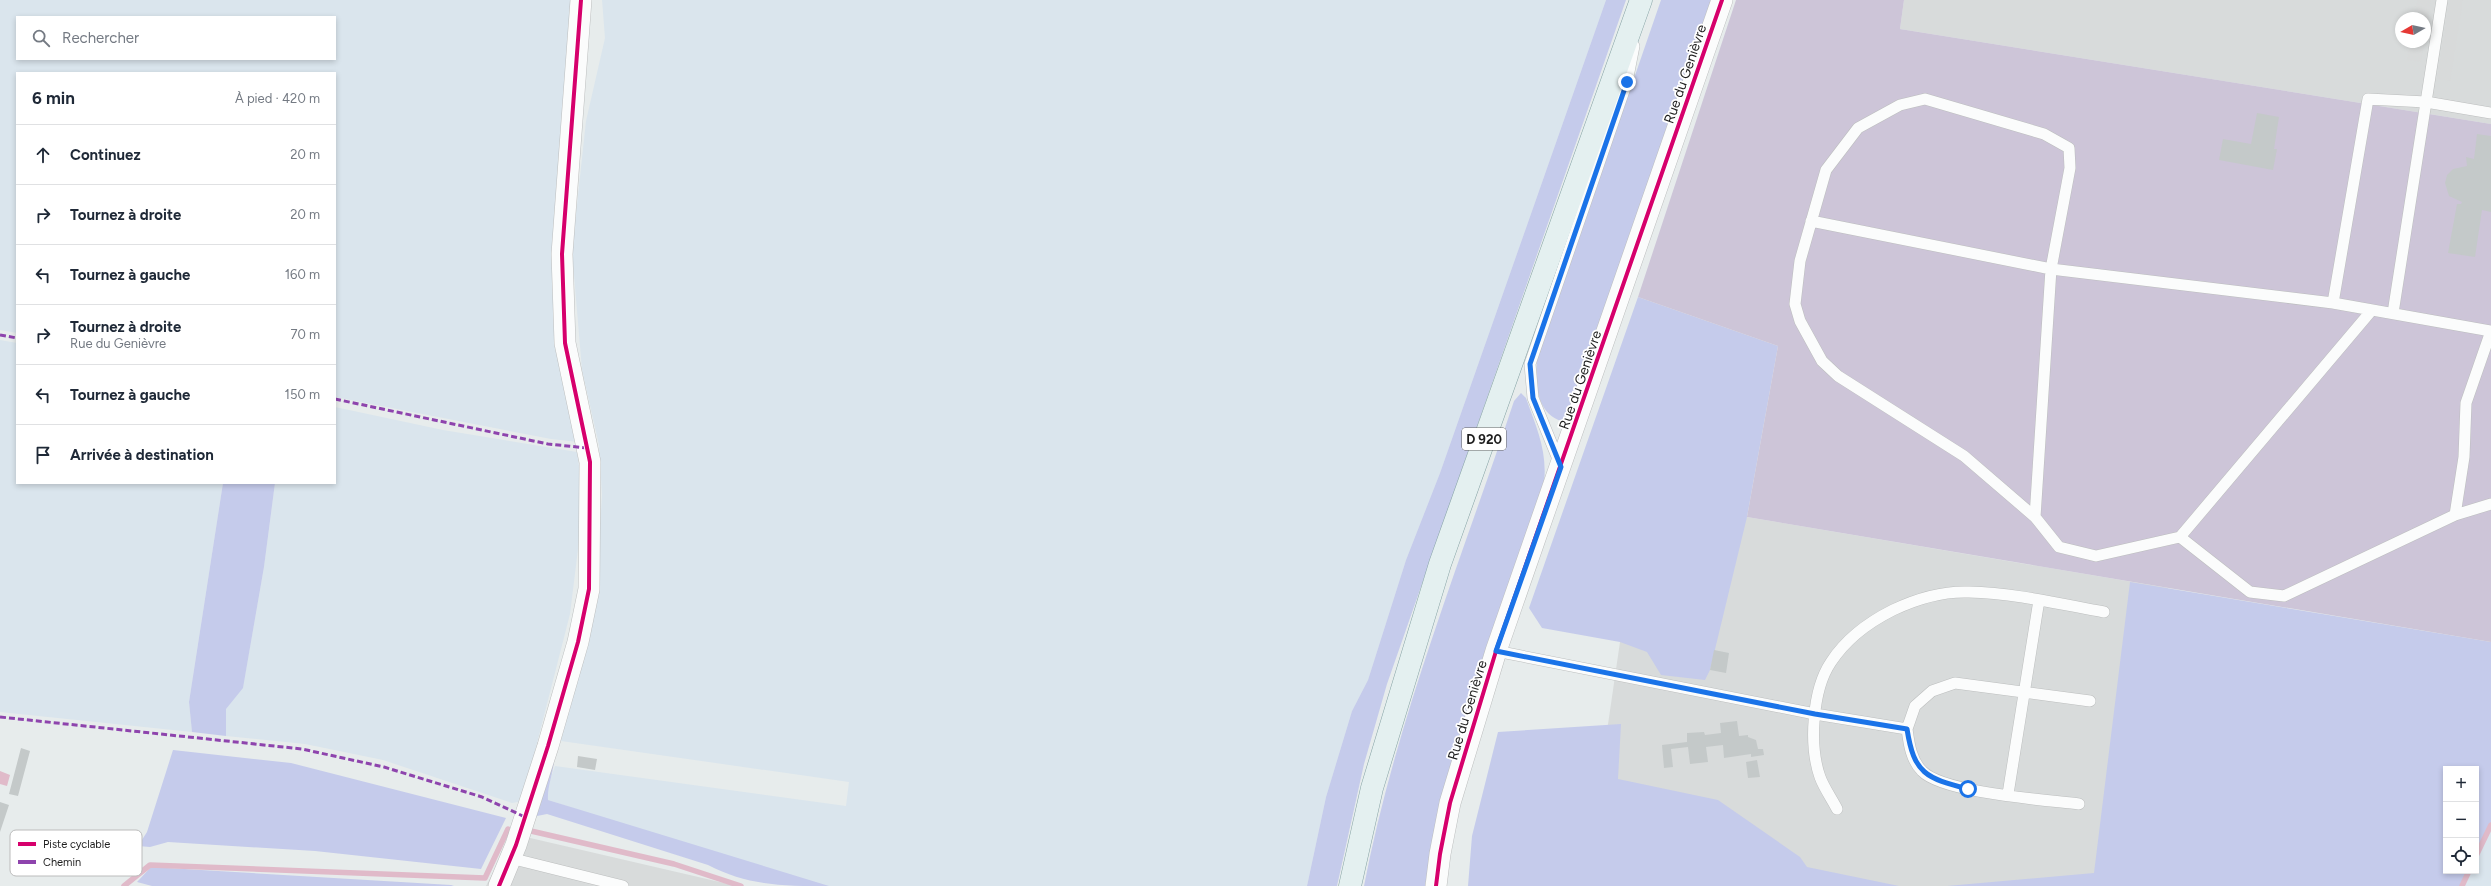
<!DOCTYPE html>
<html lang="fr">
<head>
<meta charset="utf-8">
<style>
  body { margin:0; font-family:Figtree,sans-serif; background:#f2f2f3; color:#1f2937 }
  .controls { position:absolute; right:12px; bottom:12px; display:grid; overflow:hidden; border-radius:0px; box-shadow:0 2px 6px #0003 }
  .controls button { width:36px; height:36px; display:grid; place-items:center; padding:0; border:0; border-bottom:1px solid #e0e1e3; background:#fff; color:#1f2937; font:20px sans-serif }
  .compass { position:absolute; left:2395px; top:12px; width:36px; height:36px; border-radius:50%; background:#fff; box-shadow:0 2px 6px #0003; rotate:261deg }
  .stop { position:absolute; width:12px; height:12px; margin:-9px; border:3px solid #1a73e8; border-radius:50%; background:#fff }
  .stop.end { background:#1a73e8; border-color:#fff; box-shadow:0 1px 4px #0008 }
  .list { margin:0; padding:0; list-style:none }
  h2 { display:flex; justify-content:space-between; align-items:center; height:52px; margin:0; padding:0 16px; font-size:17px }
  h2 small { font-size:13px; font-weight:400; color:#747a83 }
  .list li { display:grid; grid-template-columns:26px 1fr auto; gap:12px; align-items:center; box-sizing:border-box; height:60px; padding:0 16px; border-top:1px solid #e0e1e3 }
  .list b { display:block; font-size:15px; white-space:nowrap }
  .list p { margin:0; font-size:13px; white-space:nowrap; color:#747a83 }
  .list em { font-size:13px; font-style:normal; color:#747a83 }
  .icon { flex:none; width:22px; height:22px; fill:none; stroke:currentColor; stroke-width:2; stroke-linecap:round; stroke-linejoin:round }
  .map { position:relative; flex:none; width:2491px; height:886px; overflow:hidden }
  .search { position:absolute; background:#fff; box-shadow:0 2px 6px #0003; left:16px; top:16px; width:320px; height:44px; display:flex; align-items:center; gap:10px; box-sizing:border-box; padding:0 14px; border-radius:0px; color:#747a83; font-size:15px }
  .panel { position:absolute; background:#fff; box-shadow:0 2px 6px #0003; left:16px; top:72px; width:320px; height:412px; border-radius:0px }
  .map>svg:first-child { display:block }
</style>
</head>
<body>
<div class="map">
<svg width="2491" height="886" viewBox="0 0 2491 886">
  <rect width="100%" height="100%" fill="#e7ecec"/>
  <!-- residential -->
  <path fill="#d8dbdb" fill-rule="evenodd" d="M1904,0H2491V124L1900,29ZM2401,18H2425V42H2401Z
    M1747,517L2168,588L2121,886H1868L1777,874L1598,793L1620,642Z
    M513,834L737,886H486Z"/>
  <!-- religious -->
  <path fill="#d8dada" d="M2417,0H2431L2425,35V18H2414Z
    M2450,0H2463L2450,81L2437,79Z
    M2410,42H2424L2421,62L2407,60Z"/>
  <!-- farmland -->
  <path fill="#dae5ed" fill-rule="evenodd" d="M0,0H575L554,256L578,442L551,439L335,397V73H17V333L0,330ZM17,17H335V59H17Z
    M602,0H1606L1440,473L1406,560L1368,680L1352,711L1326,797L1307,886H813L548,800L547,789L555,766L846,806L849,782L561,741L580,660L599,544L602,495L599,445L582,370L572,251L586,121L605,38Z
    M0,340L17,343V483H223L189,702L192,732L0,712Z
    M335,407L443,430L577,452L579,466L580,533L570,614L524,794L518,802L512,803L383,760L305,744L226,736V708L243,687L264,567L275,483H335Z
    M2491,824V886H2462L2469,871H2476V856Z"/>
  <!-- grass -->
  <path fill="#c5cbeb" d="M1606,0H1626L1387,684L1364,764L1337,886H1307L1326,797L1352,711L1368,680L1406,560L1440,473Z
    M1661,0H1713L1570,417L1561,421C1536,413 1535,382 1537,360Z
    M1638,297L1778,346L1747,517L1710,670L1705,680L1661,675L1647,652L1620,642L1542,628L1529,608Z
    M1521,393L1526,398C1538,432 1549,454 1543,491L1436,824L1425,886H1364C1396,720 1461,561 1514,401Z
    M223,483H275L264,567L243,688L226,709V736L192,732L189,702Z
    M2130,582L2491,642V824L2476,856V769H2446V871H2469L2462,886H1947L2094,873Z
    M1621,724L1618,779L1718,800L1800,857L1807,867L1899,886H1468L1472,836L1498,732Z
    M173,750L291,763L506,818L481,869L315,851L168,842L150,847L138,846L147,832Z
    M554,755C555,771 547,784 548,800L829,886C785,886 748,886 708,865L547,814L537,816L530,827Z
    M151,867L451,885L454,886H152L137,882Z"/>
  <!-- cemetery -->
  <path fill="#cdc5d8" d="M1736,0H1904L1900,29L2491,124V642L1747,517L1778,346L1638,297Z"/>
  <!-- water -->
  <path fill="#e0bac9" d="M0,771L10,775L7,786L0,784Z"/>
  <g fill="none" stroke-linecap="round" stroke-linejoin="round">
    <!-- stream -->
    <path stroke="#e0bac9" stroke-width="5.5" d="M531,831L674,864L741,886
      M2476,856L2491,825
      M124,886L150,865L485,878L508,829
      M2462,886L2469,871"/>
  </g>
  <!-- building -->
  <path fill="#c4c9c9" d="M2257,113L2279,117L2274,149H2277L2273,170L2219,160L2223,139L2251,144Z
    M2477,134L2491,136V212L2482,210L2475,257L2448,253L2457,204H2461L2462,202L2449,196L2445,183L2447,175L2453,169L2467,166L2466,157L2474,159Z
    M1714,650L1729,653L1726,673L1710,670Z
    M1737,721L1739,736L1748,735V737L1756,740L1758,749H1763L1764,755L1751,757V754L1724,758L1723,745L1706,747L1708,762L1690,764L1688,747L1671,749L1673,767L1664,768L1662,745L1687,742V733L1704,732L1705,735L1721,733L1720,723Z
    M21,748L30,751L18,796L9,794Z
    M578,756L597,759L595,770L577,767Z
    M1757,760L1760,777L1748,778L1746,762Z
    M0,802L9,805L0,832Z"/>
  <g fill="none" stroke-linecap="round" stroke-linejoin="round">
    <defs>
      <path id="lane" d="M2442,0L2426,102L2368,99L2333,303L2491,331
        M1811,221L2051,269L2070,168L2069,148L2044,134L1925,99L1900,105L1858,128L1826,170L1800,261L1795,304L1800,321L1822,361L1838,376L1964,456L2035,517L2059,547L2096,556L2180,537L2250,592L2284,596L2455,515L2491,504
        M2393,313L2426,102L2491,113
        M1560,464L1533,398L1530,364L1627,82L1634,46
        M2455,515L2464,457L2466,403L2491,331
        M2035,517L2051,269L2333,303
        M2180,537L2372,310
        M1496,651L1815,714L1907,729C1909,744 1911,760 1922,771C1943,793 2047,800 2079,804
        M1907,729L1915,706L1932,691L1955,683L2090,701
        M2008,794L2039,600
        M1837,809C1832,799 1824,788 1820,777C1809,746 1812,690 1831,662C1846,639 1869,622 1893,610C1916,599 1943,591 1969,592C2014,593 2060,604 2104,612
        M510,858L623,886"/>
      <path id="street" d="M499,886L516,845L548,746L578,642L589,589L590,462L565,343L562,254L581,0
        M1436,886L1440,854L1450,803L1496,651L1722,0"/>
      <path id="primary" d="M1350,886L1372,788L1440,564L1641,0"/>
    </defs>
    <!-- lane casing -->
    <use href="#lane" stroke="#bcbebe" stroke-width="12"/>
    <!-- street casing -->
    <use href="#street" stroke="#bcbebe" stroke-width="22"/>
    <!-- primary casing -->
    <use href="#primary" stroke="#83a1a3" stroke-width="23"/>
    <!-- lane -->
    <use href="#lane" stroke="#fbfcfc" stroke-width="11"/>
    <!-- street -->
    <use href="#street" stroke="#fbfcfc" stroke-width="21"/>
    <!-- primary -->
    <use href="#primary" stroke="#e4f0f0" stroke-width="22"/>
    <!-- quiet -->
    <path stroke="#8e44ad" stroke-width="3" stroke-dasharray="6 3" stroke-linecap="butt" d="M0,335L17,338
      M335,399L548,444L587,448
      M0,717L302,749L384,767L482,797L525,817"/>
    <defs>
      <path id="cycleway" d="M499,886L516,845L548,746L578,642L589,589L590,462L565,343L562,254L581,0
        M1436,886L1440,854L1450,803L1496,651L1722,0"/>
    </defs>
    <!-- cycleway casing -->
    <use href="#cycleway" stroke="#fff" stroke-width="6"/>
    <!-- cycleway -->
    <use href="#cycleway" stroke="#d6006c" stroke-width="4"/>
  </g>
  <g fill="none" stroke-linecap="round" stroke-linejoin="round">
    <!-- route -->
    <path stroke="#1a73e8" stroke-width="5" d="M1627,82L1530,364L1533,398L1561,467L1496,651L1815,714L1907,729C1914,774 1926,778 1968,789"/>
  </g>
  <g text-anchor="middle" stroke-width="3.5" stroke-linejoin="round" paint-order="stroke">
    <!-- shield labels -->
    <rect fill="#fff" stroke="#626262" stroke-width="1" x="1462" y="428" width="44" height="22" rx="3"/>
    <g font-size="13" font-weight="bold" fill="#1e1e1e">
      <text x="1484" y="444">D 920</text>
    </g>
    <!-- street labels -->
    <g font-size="14" fill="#1e1e1e" stroke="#fff">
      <text transform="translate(1685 74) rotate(-71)" y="5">Rue du Genièvre</text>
      <text transform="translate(1580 380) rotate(-71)" y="5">Rue du Genièvre</text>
      <text transform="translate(1467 710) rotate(-73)" y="5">Rue du Genièvre</text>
    </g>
  </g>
  <!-- legend -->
  <rect x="10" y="830" width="132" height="46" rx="6" fill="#fff" stroke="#bcbcbc" stroke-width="1"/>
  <rect x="18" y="842" width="18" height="4" fill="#d6006c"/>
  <rect x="18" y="860" width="18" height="4" fill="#8e44ad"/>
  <g font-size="11" fill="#1e1e1e">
    <text x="43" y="848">Piste cyclable</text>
    <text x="43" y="866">Chemin</text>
  </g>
</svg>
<div class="controls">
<button>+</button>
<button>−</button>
<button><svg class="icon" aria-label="locate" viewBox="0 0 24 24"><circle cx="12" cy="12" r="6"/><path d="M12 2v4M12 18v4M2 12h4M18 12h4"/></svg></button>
</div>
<svg class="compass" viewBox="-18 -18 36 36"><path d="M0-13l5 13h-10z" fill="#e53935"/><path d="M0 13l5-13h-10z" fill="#747a83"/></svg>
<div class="stop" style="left:1968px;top:789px"></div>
<div class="stop end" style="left:1627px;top:82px"></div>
<div class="search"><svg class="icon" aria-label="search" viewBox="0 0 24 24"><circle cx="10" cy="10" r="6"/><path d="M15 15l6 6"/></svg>Rechercher</div>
<section class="panel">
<h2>6 min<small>À pied · 420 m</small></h2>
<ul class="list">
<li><svg class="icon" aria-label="ahead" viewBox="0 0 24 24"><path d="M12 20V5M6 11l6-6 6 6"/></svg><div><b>Continuez</b></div><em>20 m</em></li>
<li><svg class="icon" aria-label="right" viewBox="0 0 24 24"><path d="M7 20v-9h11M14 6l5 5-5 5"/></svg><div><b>Tournez à droite</b></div><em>20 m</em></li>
<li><svg class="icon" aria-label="left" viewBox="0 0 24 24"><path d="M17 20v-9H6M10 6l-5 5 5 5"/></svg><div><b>Tournez à gauche</b></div><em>160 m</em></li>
<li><svg class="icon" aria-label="right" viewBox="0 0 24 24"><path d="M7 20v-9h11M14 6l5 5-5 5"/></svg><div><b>Tournez à droite</b><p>Rue du Genièvre</p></div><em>70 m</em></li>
<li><svg class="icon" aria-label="left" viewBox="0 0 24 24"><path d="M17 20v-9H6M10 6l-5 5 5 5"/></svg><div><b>Tournez à gauche</b></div><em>150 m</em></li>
<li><svg class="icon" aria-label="arrive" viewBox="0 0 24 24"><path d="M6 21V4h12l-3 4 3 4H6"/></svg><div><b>Arrivée à destination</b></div></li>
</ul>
</section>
</div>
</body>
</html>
